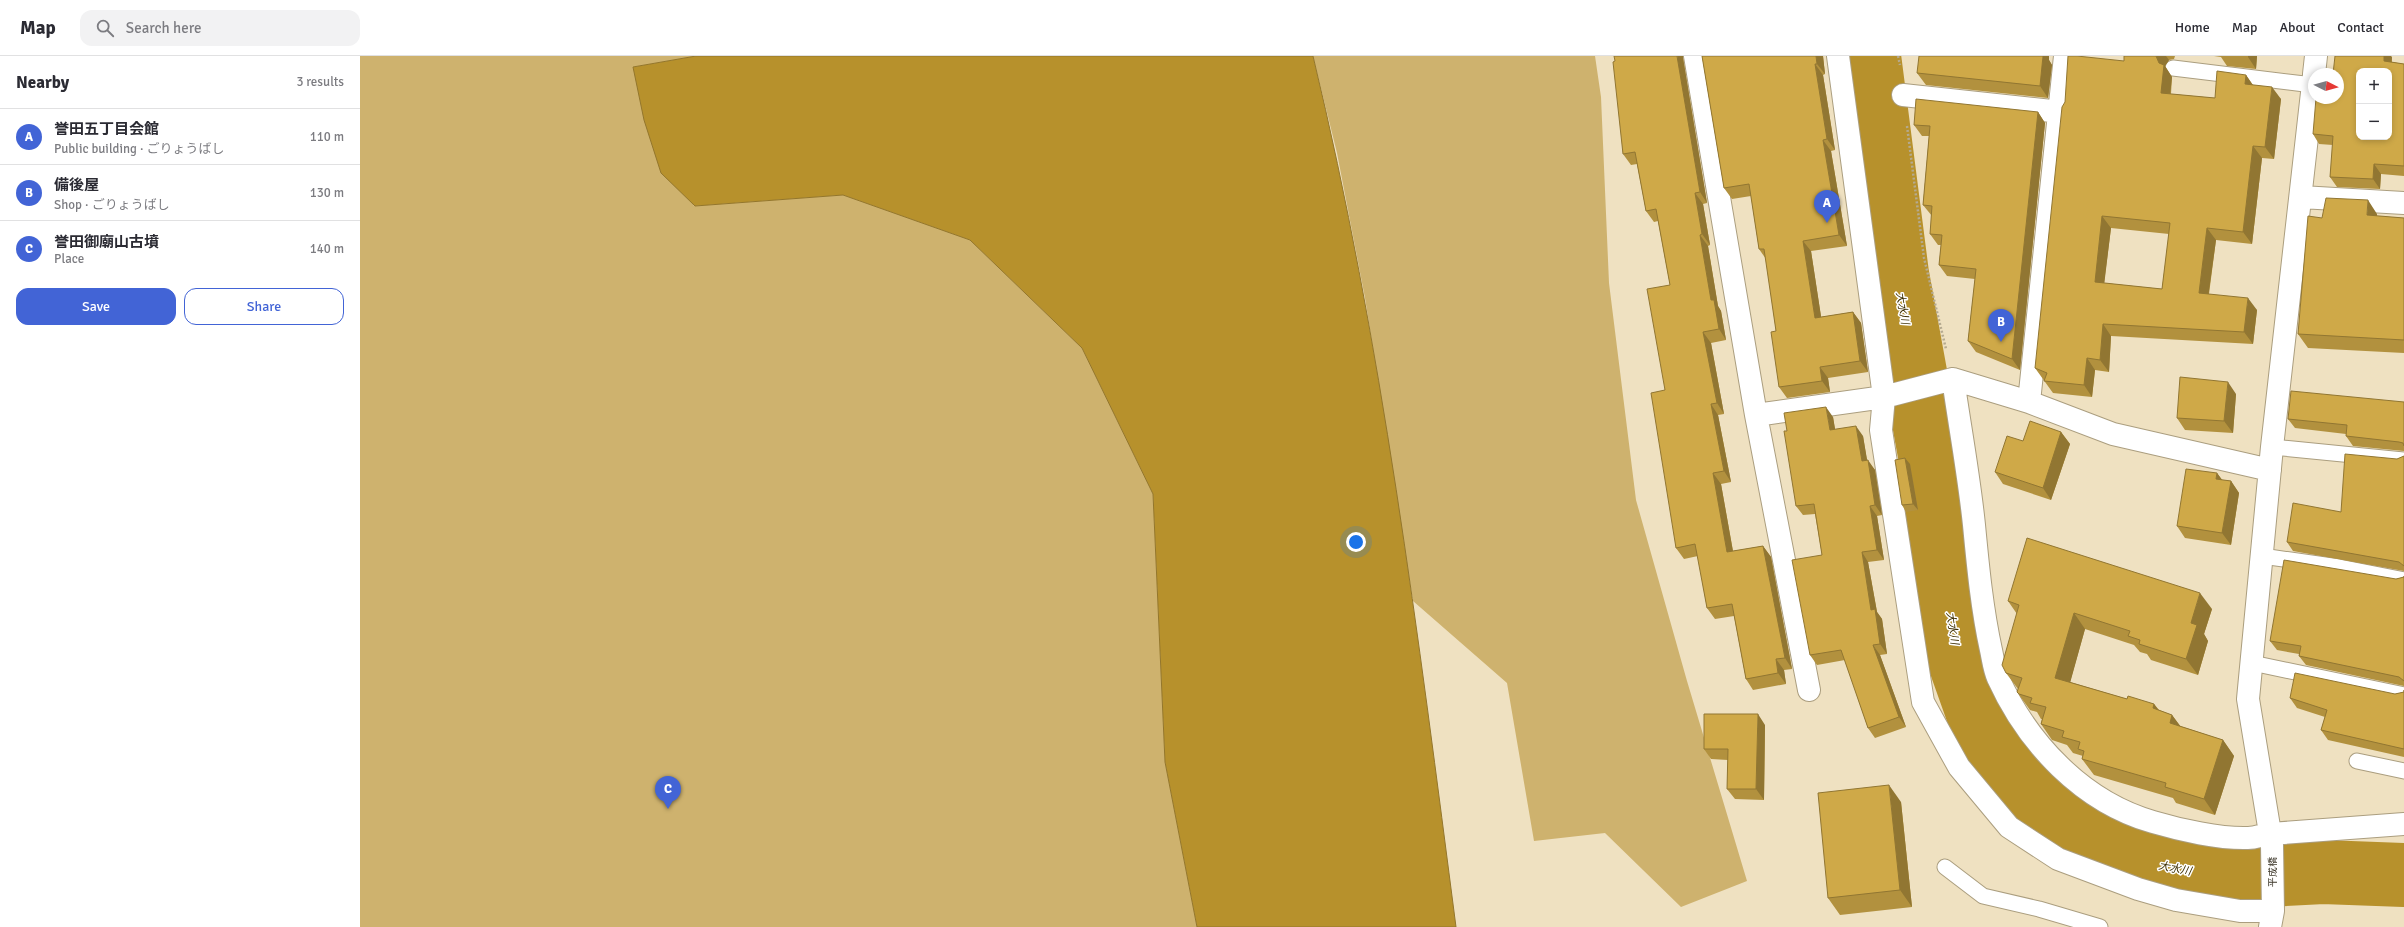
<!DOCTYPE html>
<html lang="en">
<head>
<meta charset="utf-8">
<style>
  body { margin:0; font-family:Signika,"Noto Sans JP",sans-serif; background:#f2f2f3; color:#2b2b33 }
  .controls { position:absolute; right:12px; top:12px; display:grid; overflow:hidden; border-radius:8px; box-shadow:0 2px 6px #0003 }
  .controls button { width:36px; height:36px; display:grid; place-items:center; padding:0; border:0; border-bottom:1px solid #e1e1e2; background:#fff; color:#2b2b33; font:20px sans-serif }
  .compass { position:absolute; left:1948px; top:12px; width:36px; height:36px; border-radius:50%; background:#fff; box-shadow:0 2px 6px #0003; rotate:96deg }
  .you { position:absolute; left:996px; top:486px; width:14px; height:14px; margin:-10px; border:3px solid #fff; border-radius:50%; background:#1a73e8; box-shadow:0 0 0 6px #1a73e833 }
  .badge { display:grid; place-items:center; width:26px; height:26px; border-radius:50%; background:#4264d6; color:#fff; font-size:13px; font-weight:700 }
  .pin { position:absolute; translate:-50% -33px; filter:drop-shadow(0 1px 2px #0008) }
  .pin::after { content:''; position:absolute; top:21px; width:14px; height:12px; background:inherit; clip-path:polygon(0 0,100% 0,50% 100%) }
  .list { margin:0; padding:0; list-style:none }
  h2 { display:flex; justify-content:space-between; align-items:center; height:52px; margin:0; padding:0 16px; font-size:17px }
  h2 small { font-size:13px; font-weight:400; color:#7c7c81 }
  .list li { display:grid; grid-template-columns:26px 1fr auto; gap:12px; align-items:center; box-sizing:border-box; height:56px; padding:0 16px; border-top:1px solid #e1e1e2 }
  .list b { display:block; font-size:15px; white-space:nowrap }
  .list p { margin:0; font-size:13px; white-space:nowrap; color:#7c7c81 }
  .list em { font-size:13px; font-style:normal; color:#7c7c81 }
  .actions { display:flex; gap:8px; padding:12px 16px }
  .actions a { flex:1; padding:9px 0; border:1px solid #4264d6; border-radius:12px; text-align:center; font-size:14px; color:#4264d6 }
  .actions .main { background:#4264d6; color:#fff }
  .icon { flex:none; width:22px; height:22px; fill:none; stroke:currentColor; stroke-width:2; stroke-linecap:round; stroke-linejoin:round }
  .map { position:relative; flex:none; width:2044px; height:871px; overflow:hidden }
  header { display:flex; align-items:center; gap:24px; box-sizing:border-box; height:56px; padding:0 20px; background:#fff; border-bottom:1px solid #e1e1e2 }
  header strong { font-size:19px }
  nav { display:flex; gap:22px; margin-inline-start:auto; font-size:14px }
  .search { width:280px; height:36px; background:#f2f2f3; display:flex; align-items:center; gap:10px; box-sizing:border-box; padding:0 14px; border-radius:12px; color:#7c7c81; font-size:15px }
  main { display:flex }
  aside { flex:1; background:#fff }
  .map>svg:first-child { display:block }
</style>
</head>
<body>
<header>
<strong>Map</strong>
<div class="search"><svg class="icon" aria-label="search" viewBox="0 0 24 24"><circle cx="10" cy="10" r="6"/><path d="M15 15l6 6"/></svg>Search here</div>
<nav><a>Home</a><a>Map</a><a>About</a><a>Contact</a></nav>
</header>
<main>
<aside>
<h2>Nearby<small>3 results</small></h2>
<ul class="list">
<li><span class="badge">A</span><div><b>誉田五丁目会館</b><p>Public building · ごりょうばし</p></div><em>110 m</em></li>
<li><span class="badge">B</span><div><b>備後屋</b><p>Shop · ごりょうばし</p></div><em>130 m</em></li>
<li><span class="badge">C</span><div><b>誉田御廟山古墳</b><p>Place</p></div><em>140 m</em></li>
</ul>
<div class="actions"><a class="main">Save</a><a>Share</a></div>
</aside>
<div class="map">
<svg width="2044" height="871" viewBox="0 0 2044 871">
  <rect width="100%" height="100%" fill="#efe1c1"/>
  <!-- green -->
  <path fill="#ceb26e" d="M0,0H336L273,11L334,150L483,139L610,184L722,292L793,438L805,706L837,871H0Z
    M953,0H1235L1241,41L1249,227L1276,444L1327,625L1387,825L1321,851L1245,777L1174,785L1147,627L1053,545L1005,242L977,97Z"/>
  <!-- water -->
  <path fill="#b7912c" stroke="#93762c" d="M336,0H953C1022,286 1058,579 1096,871H837L805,706L793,438L722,292L610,184L483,139L335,150L301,117L284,64L273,11Z"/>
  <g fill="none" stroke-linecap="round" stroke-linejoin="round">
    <!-- river -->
    <path stroke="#b7912c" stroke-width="64" d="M1509,0L1537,218L1570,399L1596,595L1618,657L1641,701L1676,737L1734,781L1799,810L1873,821L1963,816L2044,819"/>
    <defs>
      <path id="lane" d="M1813,12L1953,29
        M1912,391L2044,404
        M1902,500L1979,511L2044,524
        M1892,607L2044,639
        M1997,705L2044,715
        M1585,811L1623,840L1679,853L1740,871"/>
      <path id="street" d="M1335,0L1396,359L1449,634
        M1478,0L1524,341L1521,374L1563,646L1599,711L1649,771L1698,803L1778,833L1816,844L1880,855H1913
        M1954,18L1956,0
        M1543,39L1701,56
        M1941,141L2044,147
        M1593,323C1600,372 1609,420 1614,469C1618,511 1622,553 1631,594C1633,603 1634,613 1638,622C1668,688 1723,746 1793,766C1820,774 1860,783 1888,782C1895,782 1903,779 1910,778
        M1669,346L1705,0
        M1396,359L1524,341L1593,323L1669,346L1753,378L1910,414
        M1910,871L1913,855L1912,789L1888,643L1912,391L1954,19"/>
      <path id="secondary" d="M1910,778L2044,768"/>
    </defs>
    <!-- lane casing -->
    <use href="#lane" stroke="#ab9e7f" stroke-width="17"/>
    <!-- street casing -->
    <use href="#street" stroke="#ab9e7f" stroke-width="24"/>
    <!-- secondary casing -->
    <use href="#secondary" stroke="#ab9e7f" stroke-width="24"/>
    <!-- path -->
    <path stroke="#b5aa90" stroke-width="2.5" stroke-dasharray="2 2" stroke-linecap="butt" d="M1538,0L1540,9
      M1547,70L1564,202L1586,293"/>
    <!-- lane -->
    <use href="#lane" stroke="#fff" stroke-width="15"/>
    <!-- street -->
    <use href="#street" stroke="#fff" stroke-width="22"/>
    <!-- secondary -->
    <use href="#secondary" stroke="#fff" stroke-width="22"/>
  </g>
  <!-- wall -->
  <path fill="#b2913e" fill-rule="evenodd" d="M1342,0H1463L1465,18L1463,19L1475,94L1471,95L1487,190L1451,195L1461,261L1493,256L1501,267L1508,316L1468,322L1470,336L1427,342L1419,331L1416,275L1406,203L1399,193L1391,140L1372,143L1364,132Z
    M1764,0H1815L1814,3L1809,4L1805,10L1812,21L1811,38L1855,42L1886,19L1893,29L1921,43L1914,103L1902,102L1892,188L1856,184L1849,238L1897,254L1893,288L1751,280L1749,316L1735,314L1732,341L1693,337L1675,312L1764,5ZM1751,172L1809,178L1802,233L1744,227Z
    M1854,0H1897L1896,13L1867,10L1861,1Z
    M2032,1V6L2044,8V120L2021,118L2020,133L1977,131L1970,121L1973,89L1959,88L1953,78L1978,42Z
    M1323,2L1347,147L1343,148L1350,189L1348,190L1358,250L1361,255L1366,284L1351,287L1364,358L1358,359L1371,426L1361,428L1373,495L1403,490L1411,501L1432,613L1424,614L1426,628L1393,634L1386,623L1374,560L1355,563L1347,552L1338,500L1324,503L1316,492L1305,334L1310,229L1298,165L1294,166L1286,155L1277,108L1271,109L1263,98L1255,5Z
    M1689,4L1692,9L1688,42L1566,29L1557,17Z
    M1678,56L1685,67L1660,314L1616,296L1608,285L1615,223L1587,220L1579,209L1581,189H1578L1570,178L1572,160L1563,149L1569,80H1562L1554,69Z
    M2017,158V160L2044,162V297L1948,292L1938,278L1962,162Z
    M1876,338L1873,377L1825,374L1817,362Z
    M2044,346V395L1993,390L1986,380V378L1935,372L1928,363Z
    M1473,361L1475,374L1503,380L1507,405L1515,414L1522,459L1517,460L1524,504L1508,506L1517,556L1522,563L1527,598L1520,599L1546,671L1515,682L1508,672L1485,604L1457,609L1450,599L1462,499L1455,458L1443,459L1436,450Z
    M1701,376L1710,388L1691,444L1643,428L1635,416L1663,385Z
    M2044,400V515L1933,495L1927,486L1981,456L2037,403Z
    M1550,408L1558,454L1546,456L1542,449Z
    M1857,417L1862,424L1871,425L1879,437L1871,489L1825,482L1817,470Z
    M2044,520V630L1946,609L1939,600V598L1917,594L1910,585L2036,523L2044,521Z
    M1648,545L1852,553L1844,578L1848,585L1838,619L1791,604L1787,598L1780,596L1774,589L1725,573L1710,626L1767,643L1794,648L1799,654L1812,659L1820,670L1863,684L1874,700L1855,759L1816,747L1813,742L1734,719L1722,703L1723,700L1713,697L1707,689L1692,684L1681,668L1682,663H1681L1677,656L1670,654L1657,636L1658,633L1646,617L1657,558Z
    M2044,634V701L1968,684L1961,674L1965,661L1937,652L1930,642L2035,638L2044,636Z
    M1405,669L1404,744L1375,743L1367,733L1368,704L1351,703L1344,693Z
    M1541,746L1552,851L1480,859L1468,842Z"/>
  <!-- shaded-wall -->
  <path fill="#917632" d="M1317,0H1323V2L1347,147L1340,136Z
    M1456,0H1463L1465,18L1457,8Z
    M1683,0H1689V4L1692,9L1688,42L1680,30Z
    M1796,0H1806L1809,4L1805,10L1812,21L1809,49L1801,37L1799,7Z
    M1888,0H1897L1896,13L1888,1Z
    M2024,0H2031L2032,1L2030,15L2024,5Z
    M1455,8L1463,19L1475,94L1467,83Z
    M1886,19L1894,31L1885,28Z
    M1912,31L1921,43L1914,103L1905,91Z
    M1678,56L1685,67L1660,314L1652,303Z
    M1463,84L1471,95L1487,190L1479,179Z
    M1893,90L1902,102L1892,188L1883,176Z
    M2014,108L2021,118L2020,133L2013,123Z
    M1335,137L1343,148L1350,189L1342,178Z
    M2008,144L2017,158L2016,173L2007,159Z
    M1742,160L1751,172L1743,238L1735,226Z
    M1847,172L1856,184L1847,249L1839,237Z
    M1340,179L1348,190L1358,250L1361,255L1366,284L1359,273L1351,244Z
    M1443,185L1451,195L1463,273L1455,262Z
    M1888,242L1897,254L1893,288L1884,276Z
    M1493,256L1501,267L1508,316L1500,305Z
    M1743,268L1751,280L1749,316L1740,304Z
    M1343,276L1351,287L1364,358L1357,347Z
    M1727,302L1735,314L1732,341L1724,329Z
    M1460,311L1468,322L1470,336L1462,325Z
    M1868,326L1876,338L1873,377L1864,365Z
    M1351,348L1358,359L1371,426L1364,415Z
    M1466,351L1473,361L1477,384L1470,374Z
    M1496,370L1503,380L1509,415L1502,405Z
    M1701,376L1710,388L1691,444L1683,432Z
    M1545,402L1550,408L1558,454L1553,448Z
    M1508,404L1515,414L1522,459L1515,449Z
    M1353,417L1361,428L1375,507L1367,496Z
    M1857,417L1866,429L1856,423Z
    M1871,425L1879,437L1871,489L1862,477Z
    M1510,450L1517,460L1524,504L1517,494Z
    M1403,490L1411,501L1432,613L1425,602Z
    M1502,496L1508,506L1517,556L1522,563L1527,598L1520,588L1511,554Z
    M1840,537L1852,553L1844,578L1848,585L1838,619L1826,603L1831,567Z
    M1714,557L1725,573L1707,638L1695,622Z
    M1513,589L1520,599L1546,671L1539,661Z
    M1416,603L1424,614L1426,628L1418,617Z
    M1794,648L1806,664L1793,652Z
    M1398,658L1405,669L1404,744L1396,733Z
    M1812,659L1824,675L1810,667Z
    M1863,684L1874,700L1855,759L1844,743Z
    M1529,729L1541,746L1552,851L1540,834Z"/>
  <!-- building -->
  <path fill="#cfa948" stroke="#917632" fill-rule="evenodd" d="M1254,0H1317L1340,136L1335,137L1342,178L1340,179L1351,244H1354L1359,273L1343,276L1357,347L1351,348L1364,415L1353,417L1367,496L1403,490L1425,602L1416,603L1418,617L1386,623L1372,548L1347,552L1335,488L1316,492L1291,337L1305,334L1287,233L1310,229L1296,153L1286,155L1275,96L1263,98L1253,6L1255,5Z
    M1342,0H1456L1457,8H1455L1467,83L1463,84L1479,179L1443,185L1455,262L1493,256L1500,305L1460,311L1462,325L1419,331L1411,276L1416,275L1404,193H1399L1389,128L1364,132Z
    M1559,0H1683L1680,30L1557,17Z
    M1708,0H1717L1764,5V0H1796L1799,7L1804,9L1801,37L1855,42L1857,15L1886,19L1885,28L1912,31L1905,91L1893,90L1883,176L1847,172L1839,237L1888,242L1884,276L1743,268L1740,304L1727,302L1724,329L1684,325L1687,317L1675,312L1702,51L1705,46ZM1742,160L1810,167L1802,233L1735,226Z
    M1975,0H2024V5L2044,8V110L2014,108L2013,123L1970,121L1973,80L1953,78L1956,42H1978V18H1973ZM1999,15H2029V81H1999Z
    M1556,43L1678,56L1652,303L1608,285L1616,213L1579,209L1582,179L1570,178L1572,150L1563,149L1570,70L1554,69Z
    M1966,142L2008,144L2007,159L2044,162V284L1938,278L1948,160L1962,162Z
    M1820,321L1868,326L1864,365L1817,362Z
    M1931,335L2044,346V390L2043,387L2039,386L1986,380L1987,369L1928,363Z
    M1466,351L1470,374L1496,370L1502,405L1508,404L1515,449L1510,450L1517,494L1502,496L1511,554L1515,553L1520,588L1513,589L1539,661L1508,672L1481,594L1450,599L1432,504L1462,499L1454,448L1436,450L1424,375H1427L1424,357Z
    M1670,365L1701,376L1683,432L1635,416L1647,380L1663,385Z
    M1985,398L2037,403L2044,400V510L2039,506L1927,486L1933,447L1981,456Z
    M1545,402L1553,448L1542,449L1535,404Z
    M1826,413L1857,417L1856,423L1871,425L1862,477L1817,470Z
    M1667,482L1840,537L1831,567L1837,569L1826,603L1779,588L1780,584L1768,580L1770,575L1714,557L1695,622L1767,643L1768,640L1794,648L1793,652L1812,659L1810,667L1863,684L1844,743L1805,731L1806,727L1722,703L1724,695L1718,693L1720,686L1702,681L1704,675L1681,668L1686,651L1670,647L1672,642L1659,638L1657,636L1662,622L1646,617L1642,609L1659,549L1648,545Z
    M1924,504L2036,523L2044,521V520V625L2039,621L1939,600L1941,590L1910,585Z
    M1935,617L2035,638L2044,636V634V693L1961,674L1967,654L1930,642Z
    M1344,658H1398L1396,733H1367L1368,693H1344Z
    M1529,729L1540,834L1468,842L1458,737Z"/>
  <g text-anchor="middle" stroke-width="3" stroke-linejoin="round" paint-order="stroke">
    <!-- street labels -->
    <g font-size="10" fill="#3e382b" stroke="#fff">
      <text transform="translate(1912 816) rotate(-90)" y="4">平成橋</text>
    </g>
    <!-- water labels -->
    <g font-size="11" font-style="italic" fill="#3e2f03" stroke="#fff">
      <text transform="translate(1543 252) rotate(80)" y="4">大水川</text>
      <text transform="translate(1593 572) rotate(82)" y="4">大水川</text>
      <text transform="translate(1815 812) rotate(11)" y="4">大水川</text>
    </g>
  </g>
</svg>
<div class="controls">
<button>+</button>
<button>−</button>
</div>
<svg class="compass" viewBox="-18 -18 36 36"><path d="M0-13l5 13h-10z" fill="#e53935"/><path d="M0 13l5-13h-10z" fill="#7c7c81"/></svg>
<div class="you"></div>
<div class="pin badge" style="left:1467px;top:167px">A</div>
<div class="pin badge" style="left:1641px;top:286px">B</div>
<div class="pin badge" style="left:308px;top:753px">C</div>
</div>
</main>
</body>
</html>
